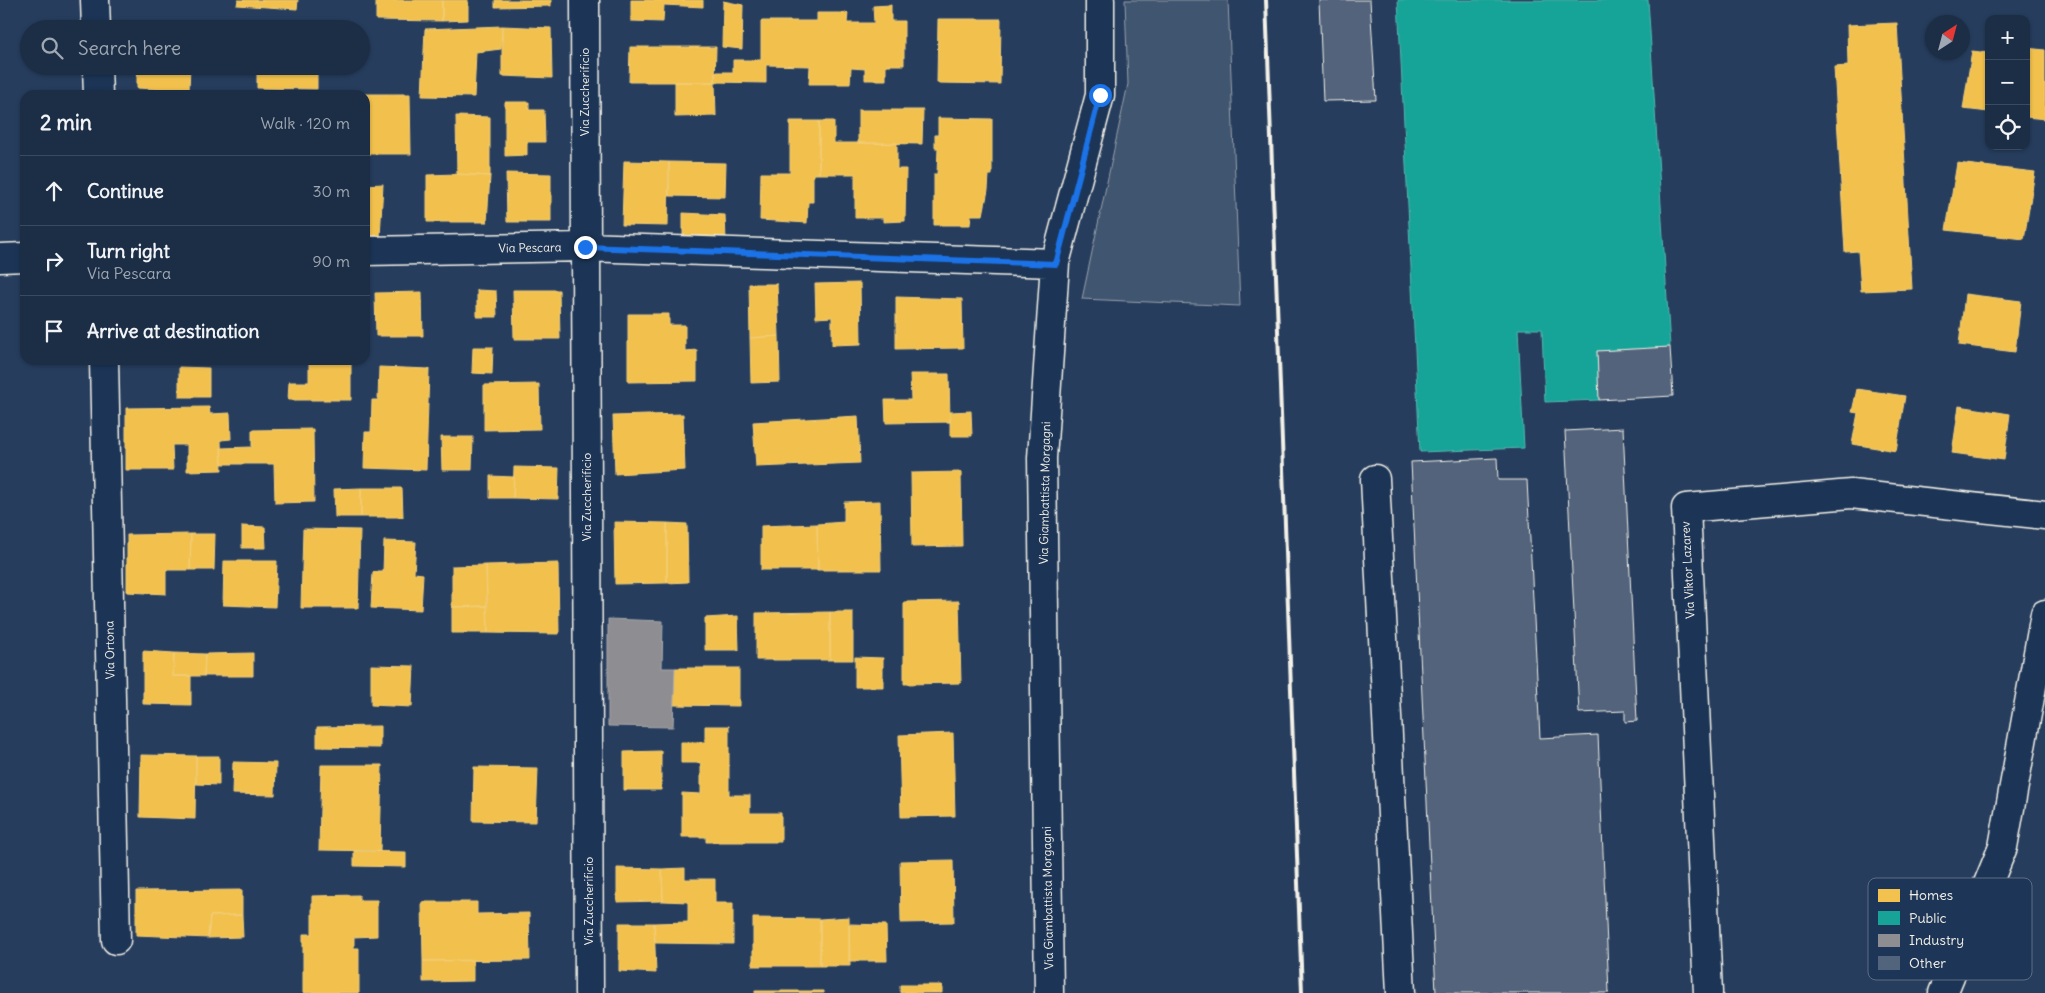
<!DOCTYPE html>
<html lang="en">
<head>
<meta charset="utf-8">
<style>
  body { margin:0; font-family:Delius,sans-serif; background:#293a51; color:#f1f3f6 }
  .controls { position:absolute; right:15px; top:15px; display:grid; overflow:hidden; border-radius:10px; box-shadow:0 1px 4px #0004 }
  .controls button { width:45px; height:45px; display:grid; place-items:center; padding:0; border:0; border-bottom:1px solid #3a4a5f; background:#1c2e46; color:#f1f3f6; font:25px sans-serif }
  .compass { position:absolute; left:1925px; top:15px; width:45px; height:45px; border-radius:50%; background:#1c2e46; box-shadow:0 1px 4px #0004; rotate:36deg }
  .stop { position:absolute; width:15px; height:15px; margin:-11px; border:4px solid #1a73e8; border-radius:50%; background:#fff }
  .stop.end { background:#1a73e8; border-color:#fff; box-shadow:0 1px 5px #0008 }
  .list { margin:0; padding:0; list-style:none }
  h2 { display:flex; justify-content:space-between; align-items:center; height:65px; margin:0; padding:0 20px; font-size:21px }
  h2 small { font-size:16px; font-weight:400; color:#a0a8b3 }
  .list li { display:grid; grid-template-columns:32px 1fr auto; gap:15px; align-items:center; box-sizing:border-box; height:70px; padding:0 20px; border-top:1px solid #3a4a5f }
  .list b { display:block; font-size:19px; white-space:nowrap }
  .list p { margin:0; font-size:16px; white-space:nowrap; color:#a0a8b3 }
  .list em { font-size:16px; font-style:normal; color:#a0a8b3 }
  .icon { flex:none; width:28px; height:28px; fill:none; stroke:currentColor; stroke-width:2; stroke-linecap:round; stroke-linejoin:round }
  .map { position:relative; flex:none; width:2045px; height:993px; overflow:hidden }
  .search { position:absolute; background:#1c2e46; box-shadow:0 1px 4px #0004; left:20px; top:20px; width:350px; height:55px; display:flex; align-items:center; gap:12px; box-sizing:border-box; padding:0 18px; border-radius:28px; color:#a0a8b3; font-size:19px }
  .panel { position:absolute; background:#1c2e46; box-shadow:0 1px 4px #0004; left:20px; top:90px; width:350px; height:275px; border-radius:15px }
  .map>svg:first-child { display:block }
</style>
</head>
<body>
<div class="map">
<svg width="2045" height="993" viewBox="0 0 2045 993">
  <rect width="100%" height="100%" fill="#263d5d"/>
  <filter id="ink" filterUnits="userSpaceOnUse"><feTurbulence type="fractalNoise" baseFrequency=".02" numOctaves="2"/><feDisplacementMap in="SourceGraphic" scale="10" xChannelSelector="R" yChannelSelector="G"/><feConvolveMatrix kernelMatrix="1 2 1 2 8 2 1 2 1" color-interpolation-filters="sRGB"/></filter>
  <g filter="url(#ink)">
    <!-- green -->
    <path fill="#40546f" stroke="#9aa2ac" d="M1125,0H1228L1240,306L1082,299L1128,84Z"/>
    <!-- homes -->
    <path fill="#f2c14e" stroke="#f3cf7c" d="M238,0H298L297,9L237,5Z
      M376,0H442V21L376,20Z
      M442,0H468V20L442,21Z
      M495,0H551V6L495,7Z
      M631,0H703V7L664,5L663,22L631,21Z
      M723,1L743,5L742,49L722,47Z
      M891,5V21H904V65H886V80H865V69L851,68L850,84H809L810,66L766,65V83L715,82V72H733V60H761V21H817V13H848L847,23H874L873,6Z
      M938,19H1001L1000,84L937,83Z
      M1897,23L1912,289L1861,291L1858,251L1845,252L1834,67L1848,66L1847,25Z
      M502,26L551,28L552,78L502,76Z
      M502,26L501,49L476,52L474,97L422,96L425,29Z
      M630,47H716L715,82H629Z
      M2026,48L2045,50V119L2026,117Z
      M1972,51L1989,53V112L1963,109Z
      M137,66H190L189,91L137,88Z
      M257,66H317V89L257,88Z
      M675,82H715L716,116L675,117Z
      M352,94H410L411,154H365V95Z
      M505,102H529V110H544L545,142H527V155L505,156Z
      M858,110H923L922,144L858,143Z
      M456,116L490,117V176L457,174Z
      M938,118L992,119V175H989L988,190L983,215H971L970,225H934V174H937L938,148H935V135H938Z
      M790,121H819V174H813V202H808L807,223L760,220L761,173H790Z
      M819,121H834V143H897V169H906L905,221L883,222V218H855V174H819Z
      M624,161L669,162L668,226L622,225Z
      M669,162L726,163L725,197L669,196Z
      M1957,163L2035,172L2024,239L1946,230Z
      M506,173L551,174V222H507Z
      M457,174L490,176L487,222H427V175Z
      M383,184L380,237H365V185Z
      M683,213L725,215L726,240L683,238Z
      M860,283L861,344L832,345V317L816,318L815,284Z
      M749,284H777L779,336L750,338Z
      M477,290L496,291L497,317H477Z
      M513,290H559L560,339H514Z
      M422,292L423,336H376L375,293Z
      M1965,294L2021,301L2015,352L1959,345Z
      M896,297L962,299L963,348L896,349Z
      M628,314H669V325H685V351L697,350V381L628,382Z
      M779,336L780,382L751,383L750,338Z
      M473,347H493L492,374L472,373Z
      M309,360H351V400H288L289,382H309Z
      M179,367L209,368V397H179Z
      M379,367L429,369L426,470L364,468L365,432H371L372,400H378Z
      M910,374H949L950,422L886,423L885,400H911Z
      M539,384L540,429L484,430V385Z
      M1857,389L1905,396L1896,451L1852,444L1858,413L1852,412Z
      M1959,406L2010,414L2004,460L1952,453Z
      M209,407L210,414L230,413L231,439L221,440L222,470L187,471V445H172L173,470H126V408Z
      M971,411L972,436H950V412Z
      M683,414L685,470L615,474L613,416Z
      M858,416L860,463L756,467L753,422Z
      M313,429L314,502L275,503L274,464H222L221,448L252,447V430Z
      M441,437H473L472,470H442Z
      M514,467L559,468L558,499L513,498Z
      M961,472L962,546L912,547L911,473Z
      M490,476L514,477L513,498H490Z
      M361,488V517H335L334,489Z
      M361,488H402L403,517H361Z
      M880,501L881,570H818L817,524L844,522V502Z
      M614,522L667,523V583L615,584Z
      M667,523L687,524L688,582L667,583Z
      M817,524L818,570H761V526Z
      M242,526L265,527L266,548H242Z
      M303,529L360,530L358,608H301Z
      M191,534H215L214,570H190Z
      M191,534L190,570H166V594L127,592V535Z
      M384,541L416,542L414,573L423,574L421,610L371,608L373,572H383Z
      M224,561H277L275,607L223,605Z
      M558,563L559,634L488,633L486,565Z
      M486,565L487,606L452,607V566Z
      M959,601L961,683L904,684V602Z
      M487,606L488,633H452V607Z
      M830,612H853V660H830Z
      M830,612V660H756V613Z
      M738,616L739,650H705V618Z
      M143,651L174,653L173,676H191V705L143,704Z
      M174,653L205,654L204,676H173Z
      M253,653V676H204L205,654Z
      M855,657L883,658V687H855Z
      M371,665L414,666L412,707L371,705Z
      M675,668H739V706L673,705Z
      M380,726V748L317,747V727Z
      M705,726H729V795H750V813H781V842H706V837H682V793L701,794V763H681V742H705Z
      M953,733L955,816L901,817L899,735Z
      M661,751V790H624V752Z
      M141,755L196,756L195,819L140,817Z
      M196,756H219V785L196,784Z
      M233,762L276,763L275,795L232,794Z
      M321,765H382L380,851L319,850Z
      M474,767L538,768L536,822L473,821Z
      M354,851L406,852V867L354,866Z
      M953,860L954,922L901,923L900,861Z
      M617,868L662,869L663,901L617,902Z
      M685,868V879H715V903H733V944L655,943L654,923L688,922V902L663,901L662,869Z
      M242,890V915L210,916L208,938L136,935V891Z
      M359,895V900H377V936L354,937V948H359V993H303V934H312V896Z
      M422,902H477V914L529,913L530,960L423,961Z
      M242,915L243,937L208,938L210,916Z
      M849,917L850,966H820V919Z
      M753,918L820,919V966H753Z
      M619,923H654L656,973L619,971Z
      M849,924L886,925L887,961H849Z
      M473,960V981L423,982V961Z
      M900,985H942V993H900Z
      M755,991H824V993H755Z"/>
    <!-- public -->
    <path fill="#17a398" stroke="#59bab0" d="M1398,0H1648L1670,347L1597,351L1599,400L1545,402L1542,329H1518L1524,448L1420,452Z"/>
    <!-- industry -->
    <path fill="#8d8d92" stroke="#acabac" d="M608,619L663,621L662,668H675L673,727L608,726Z"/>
    <!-- building -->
    <path fill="#52647b" stroke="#f4f1e8" d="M1319,0H1370L1376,100L1323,101Z
      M1670,347L1673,396L1599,400L1597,351Z
      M1623,428L1637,721L1625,722V711L1579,713L1565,431Z
      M1497,458L1498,480H1527L1540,738L1598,735L1609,993H1436L1411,462Z"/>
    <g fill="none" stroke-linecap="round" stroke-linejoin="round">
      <defs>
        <path id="street" d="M95,0L96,29
          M585,0L589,993
          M97,66L98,95
          M365,251L585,247L1055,263
          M0,258L25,257
          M104,360L116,940
          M1375,479L1401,993
          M1049,993L1042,458L1055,263L1100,95V0
          M1708,993L1686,508L1851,494L2045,515
          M1943,993L2003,847L2045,614"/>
      </defs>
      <!-- street casing -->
      <use href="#street" stroke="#f4f1e8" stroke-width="31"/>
      <!-- street -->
      <use href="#street" stroke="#1d3557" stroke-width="28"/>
      <!-- rail -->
      <path stroke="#f4f1e8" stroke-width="4" d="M1266,0L1302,993"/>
    </g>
  </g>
  <g fill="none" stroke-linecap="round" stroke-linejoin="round" filter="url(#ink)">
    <!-- route -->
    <path stroke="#1a73e8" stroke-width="6" d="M585,247L1056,264L1100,95"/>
  </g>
  <g text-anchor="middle" stroke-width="5" stroke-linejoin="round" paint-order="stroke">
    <!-- street labels -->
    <g font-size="12" fill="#f4f1e8" stroke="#1d3557">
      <text transform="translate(585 92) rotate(-90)" y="4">Via Zuccherificio</text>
      <text transform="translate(530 248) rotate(-1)" y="4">Via Pescara</text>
      <text transform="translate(1045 493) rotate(-89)" y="4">Via Giambattista Morgagni</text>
      <text transform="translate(587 497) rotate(-90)" y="4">Via Zuccherificio</text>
      <text transform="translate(1688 570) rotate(-93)" y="4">Via Viktor Lazarev</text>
      <text transform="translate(110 650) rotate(-91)" y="4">Via Ortona</text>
      <text transform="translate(1048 898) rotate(-91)" y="4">Via Giambattista Morgagni</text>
      <text transform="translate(589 901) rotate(-90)" y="4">Via Zuccherificio</text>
    </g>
  </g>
  <!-- legend -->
  <rect x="1868" y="878" width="164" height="102" rx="8" fill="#1d3557" stroke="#5e6d82" stroke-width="1"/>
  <rect x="1878" y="889" width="22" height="13" fill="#f2c14e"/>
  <rect x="1878" y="911" width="22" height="14" fill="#17a398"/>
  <rect x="1878" y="934" width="22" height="13" fill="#8d8d92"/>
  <rect x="1878" y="956" width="22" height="14" fill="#52647b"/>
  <g font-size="14" fill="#f4f1e8">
    <text x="1909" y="900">Homes</text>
    <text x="1909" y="923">Public</text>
    <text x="1909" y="945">Industry</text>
    <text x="1909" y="968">Other</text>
  </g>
</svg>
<div class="controls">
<button>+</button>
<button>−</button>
<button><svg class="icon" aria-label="locate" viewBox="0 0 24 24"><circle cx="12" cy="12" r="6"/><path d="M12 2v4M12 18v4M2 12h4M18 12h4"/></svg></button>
</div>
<svg class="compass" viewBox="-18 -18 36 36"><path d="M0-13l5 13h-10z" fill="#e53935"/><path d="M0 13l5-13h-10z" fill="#a0a8b3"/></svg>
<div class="stop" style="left:1100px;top:95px"></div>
<div class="stop end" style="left:585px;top:247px"></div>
<div class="search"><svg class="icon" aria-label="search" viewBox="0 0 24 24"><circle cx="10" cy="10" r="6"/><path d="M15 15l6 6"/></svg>Search here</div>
<section class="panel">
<h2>2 min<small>Walk · 120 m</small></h2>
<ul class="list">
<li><svg class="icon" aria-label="ahead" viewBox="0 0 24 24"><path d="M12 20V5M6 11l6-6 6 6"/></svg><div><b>Continue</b></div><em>30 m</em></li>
<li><svg class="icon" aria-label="right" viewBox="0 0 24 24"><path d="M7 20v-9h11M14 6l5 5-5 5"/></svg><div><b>Turn right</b><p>Via Pescara</p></div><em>90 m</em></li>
<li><svg class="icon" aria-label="arrive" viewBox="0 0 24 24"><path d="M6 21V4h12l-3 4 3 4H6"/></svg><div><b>Arrive at destination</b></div></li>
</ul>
</section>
</div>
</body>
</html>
